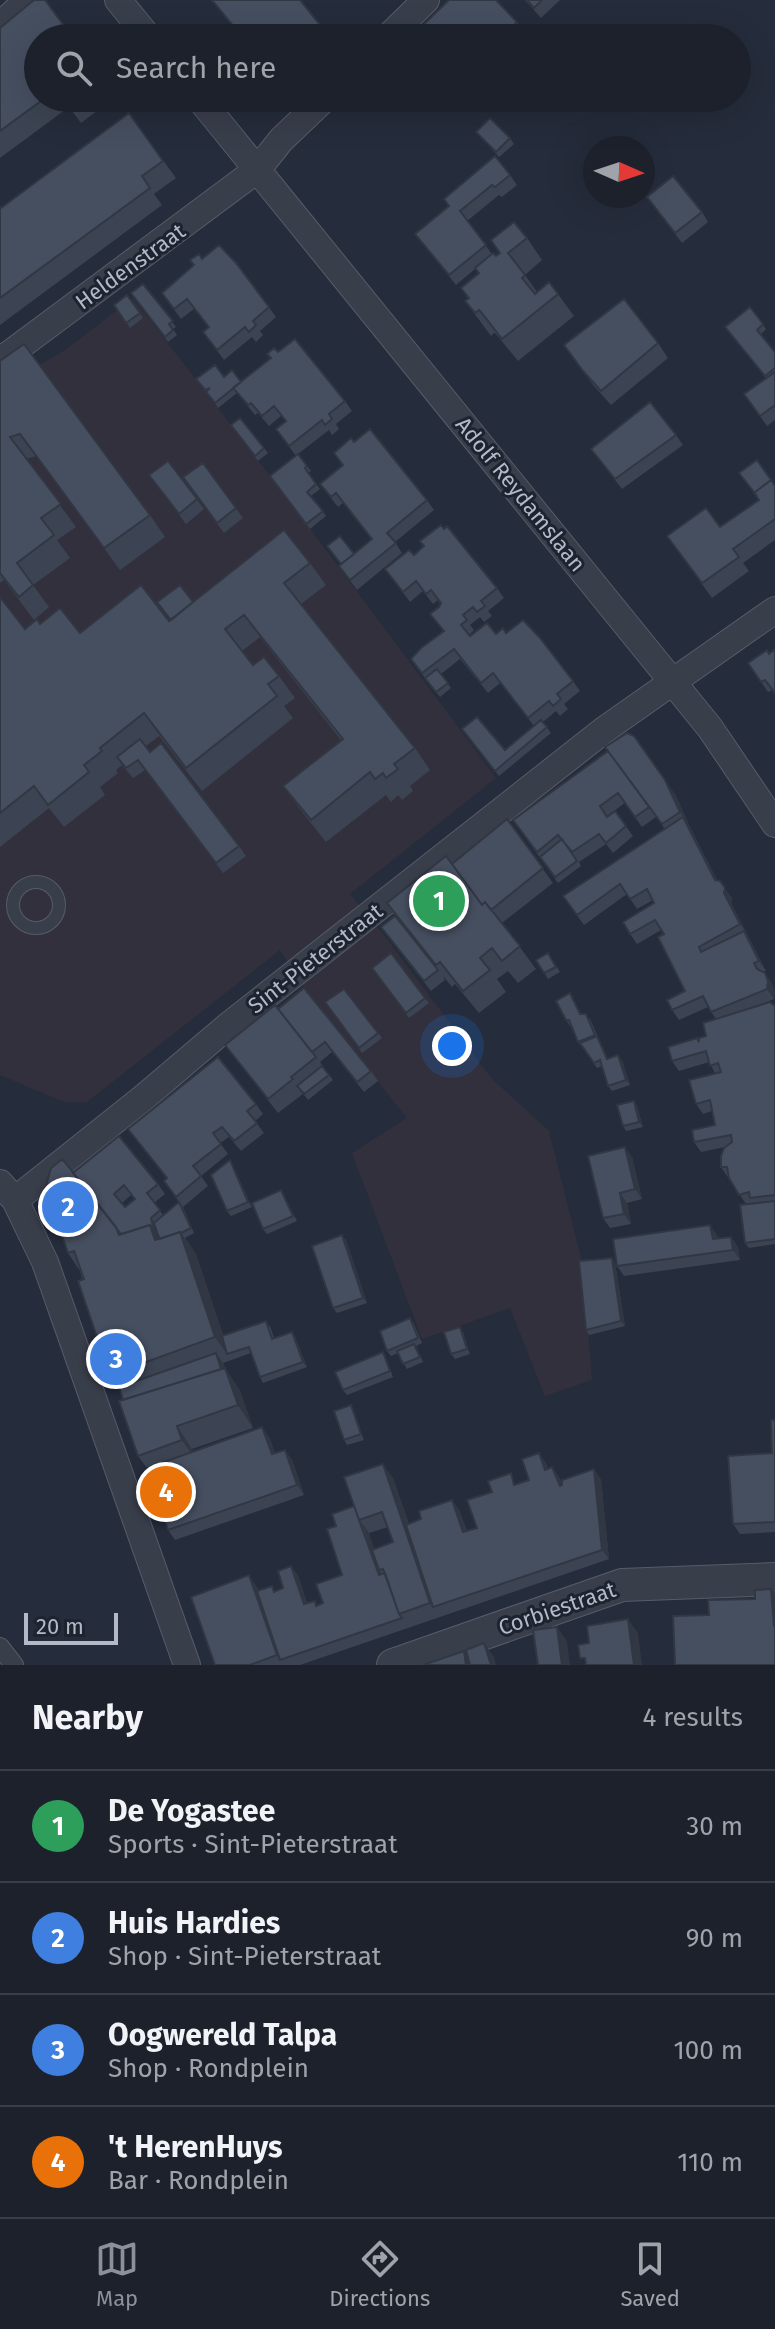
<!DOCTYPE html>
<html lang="en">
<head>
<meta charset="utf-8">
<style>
  body { margin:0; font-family:"Fira Sans",sans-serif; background:#252934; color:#f1f3f6 }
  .compass { position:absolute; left:583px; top:136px; width:72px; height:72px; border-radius:50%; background:#1c212c; box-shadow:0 8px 32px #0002; rotate:93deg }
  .scale { position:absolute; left:24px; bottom:20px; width:94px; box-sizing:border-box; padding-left:8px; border:4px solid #b4b9c7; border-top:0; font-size:22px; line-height:28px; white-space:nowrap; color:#b4b9c7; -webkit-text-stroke:6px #1e2330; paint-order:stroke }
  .you { position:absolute; left:452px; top:1046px; width:28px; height:28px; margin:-20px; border:6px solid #fff; border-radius:50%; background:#1a73e8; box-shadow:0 0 0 12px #1a73e833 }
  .badge { display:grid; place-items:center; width:52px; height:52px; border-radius:50%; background:#8c9099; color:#fff; font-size:26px; font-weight:700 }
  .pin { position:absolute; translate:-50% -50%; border:4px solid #fff; box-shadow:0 2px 8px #0006 }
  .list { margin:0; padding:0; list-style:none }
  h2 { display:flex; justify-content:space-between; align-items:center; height:104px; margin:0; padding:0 32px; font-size:34px }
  h2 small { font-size:26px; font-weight:400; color:#a0a3a9 }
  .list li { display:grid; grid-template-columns:52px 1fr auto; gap:24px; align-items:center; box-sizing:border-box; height:112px; padding:0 32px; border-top:2px solid #3a3e48 }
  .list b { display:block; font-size:30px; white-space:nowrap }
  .list p { margin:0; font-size:26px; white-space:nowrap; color:#a0a3a9 }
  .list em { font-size:26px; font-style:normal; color:#a0a3a9 }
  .icon { flex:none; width:44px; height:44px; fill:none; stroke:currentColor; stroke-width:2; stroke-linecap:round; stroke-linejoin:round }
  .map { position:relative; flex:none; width:775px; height:1665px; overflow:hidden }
  .search { position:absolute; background:#1c212c; box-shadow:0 8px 32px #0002; left:24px; right:24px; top:24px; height:88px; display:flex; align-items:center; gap:20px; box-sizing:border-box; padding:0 28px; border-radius:44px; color:#a0a3a9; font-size:30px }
  .sheet { height:552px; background:#1c212c }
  nav { display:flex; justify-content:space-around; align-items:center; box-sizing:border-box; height:112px; border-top:2px solid #3a3e48; background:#1c212c; font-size:22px; color:#a0a3a9 }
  nav a { display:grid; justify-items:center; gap:4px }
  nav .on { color:#8c9099 }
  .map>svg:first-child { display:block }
</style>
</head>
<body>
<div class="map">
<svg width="775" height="1665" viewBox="0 0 775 1665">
  <rect width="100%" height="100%" fill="#252c3b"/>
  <!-- medical -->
  <path fill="#33303d" d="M133,298L300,515L496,778L350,894L387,939L491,1078L549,1131L583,1266L592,1380L545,1396L510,1308L422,1339L352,1153L407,1118L311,998L280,950L87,1102H64L0,1075V394L39,365L65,350Z"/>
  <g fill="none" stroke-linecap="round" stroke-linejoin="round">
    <defs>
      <path id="service" d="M13 905a23 23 0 1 1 46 0a23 23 0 1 1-46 0Z"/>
      <path id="pedestrian" d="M0,1647L14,1665"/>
      <path id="minor" d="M118,0L149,38
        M0,25L28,0
        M387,38L426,0
        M199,98L710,728L775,824
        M0,361L258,169L281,140L325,98
        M0,1183L15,1200L45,1262L187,1665
        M15,1200L143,1098L229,1025L604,730L775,610"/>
      <path id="tertiary" d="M393,1665L622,1585L775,1579"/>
    </defs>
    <!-- service casing -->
    <use href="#service" stroke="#575c69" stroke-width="14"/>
    <!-- pedestrian casing -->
    <use href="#pedestrian" stroke="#575c69" stroke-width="20"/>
    <!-- minor casing -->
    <use href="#minor" stroke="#575c69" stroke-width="28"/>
    <!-- tertiary casing -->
    <use href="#tertiary" stroke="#575c69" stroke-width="34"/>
    <!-- service -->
    <use href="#service" stroke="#393e4b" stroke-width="12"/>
    <!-- pedestrian -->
    <use href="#pedestrian" stroke="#393e4b" stroke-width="18"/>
    <!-- minor -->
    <use href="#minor" stroke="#393e4b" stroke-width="26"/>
    <!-- tertiary -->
    <use href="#tertiary" stroke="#393e4b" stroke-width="32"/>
  </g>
  <!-- wall -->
  <path fill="#3c4453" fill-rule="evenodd" d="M525,0H560L541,18Z
    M517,22L524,32L518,38H433L423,25Z
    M0,28L38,98H114L81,123L69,107L0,158Z
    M129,113L176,178L154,194L162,205L0,325V207L1,208Z
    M476,132L510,138L514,144L499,157Z
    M510,175L517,185L502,197L499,195L467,221L492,254L496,256L500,253L491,240L527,238L542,260L525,275L537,292L558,294L574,316L518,361L496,334L494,333L491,336L465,301L468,299L461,288L478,273L475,269L456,285L415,234L449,206Z
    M647,197L702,212L708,222L682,243Z
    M202,259L236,263L276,317L260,331L263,335L256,342L252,337L224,360L203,332L209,328L194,309L181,319L162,293Z
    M143,284L176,327L173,329L177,335L168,342L131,293Z
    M127,295L143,318L130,328L114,305Z
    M750,307L766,329L761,334L775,352V420L767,426L744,394L766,378L729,333Z
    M658,343L668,358L611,405L593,385L564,345Z
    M278,352L345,401L352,411L336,424L339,429L332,435L329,430L298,454L311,471L308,473L320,489L311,496L326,516L310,529L270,476L296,456L276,429L286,422L281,416L269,426L258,413L255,415L237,393L218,408L196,379L224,377L241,382Z
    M0,409L150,515L165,537L120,570L36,456L26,459L76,527L57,540L70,558L33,585L49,607L34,620L4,580L0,583Z
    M240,418L268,453L258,461L231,425Z
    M676,435L683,445L622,489L591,449Z
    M354,442L427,500L434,510L395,542L402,553L357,590L339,566L371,539L343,503L338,507L320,484L343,466L334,453Z
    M168,461L204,509L186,524L149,475Z
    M203,463L243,518L224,533L183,477Z
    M775,486V540L743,563L749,571L712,598L667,536L720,527L759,500Z
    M420,541L497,588L504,598L488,611L492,616L484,622L480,617L470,625L474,630L469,635L470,636L506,633L573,681L580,691L564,704L568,709L560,716L556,711L543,722L551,733L499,776L462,729L505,750L534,726L500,683L488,693L460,659L441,674L451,688L440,697L418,669L443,631L430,614L439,607L440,604L438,600L433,604L423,591L410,602L385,569L414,555L423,547Z
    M310,563L326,585L301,604L415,748L430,770L410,786L413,791L402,800L398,795L391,802L386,795L326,842L299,808L283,786L341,740L260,637L242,651L253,665L279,676L295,698L284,706L293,718L202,791L159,736L146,746L239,846L246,856L223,873L145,770L133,778L122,765L116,770L118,773L100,787L105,795L64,827L49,808L0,847V597L25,629L40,624L80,633L169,621L193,602Z
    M767,650L772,690L768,692L748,663Z
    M608,751L675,794L690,827L717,880L732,898L731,903L766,971L763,972L772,983L774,999L759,1005L775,1006V1244L749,1248L745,1243L746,1204L721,1167L725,1147L701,1152L694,1142L715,1125L712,1111L703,1114L696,1104L715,1073L709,1062L679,1071L672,1061L699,1042L706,1036L716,1019L708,1007L679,1020L672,1010L685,991L664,934L661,930L637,944L630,934L654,903L653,900L637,909L627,894L584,925L563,896L665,829L656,817L642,827L625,803L607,816L615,811L633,836L613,853L606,844L579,862L581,866L558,883L513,820Z
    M507,819L553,883L502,923L536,969L518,983L508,971L497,979L506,992L479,1013L455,984L452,987L443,976L445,980L431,991L381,927L395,916L387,903L452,864Z
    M391,953L429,1003L409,1018L372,968Z
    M548,953L560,972L548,979L536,960Z
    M344,989L382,1038L362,1053L325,1002Z
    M570,993L581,1014L590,1019L608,1059L622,1060L630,1085L612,1091L608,1086L602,1066L597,1068L578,1042L571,1025L570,1026L566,1020Z
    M278,1009L371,1071L378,1081L364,1092L332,1052L320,1062L333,1080L308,1100L301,1091L303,1094L278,1113L225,1045Z
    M634,1101L637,1106L643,1127L626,1131L623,1126Z
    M256,1104L263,1114L255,1121L264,1133L241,1151L229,1137L220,1143L228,1154L201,1176L208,1186L183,1207L194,1233L185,1238L196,1254L223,1335L270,1326L274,1338L292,1332L295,1337L307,1367L263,1383L260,1377L251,1353L223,1363L225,1368L240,1391L253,1428L192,1449L193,1451L269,1437L275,1453L285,1450L292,1460L304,1495L175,1540L168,1530L147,1468L138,1456L120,1387L112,1363L100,1346L80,1271L68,1253L60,1229L53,1219L73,1173L158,1184L165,1194L154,1203L163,1215L179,1202L164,1181L167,1179L128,1129ZM131,1195L134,1199L125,1207L122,1203Z
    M632,1157L642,1199L627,1203L631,1224L610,1228L603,1218Z
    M233,1166L252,1207L231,1216L227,1211Z
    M281,1190L297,1221L267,1234L263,1229Z
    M342,1235L346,1240L367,1303L337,1313L333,1308Z
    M717,1235L718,1239L731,1237L738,1247L740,1260L624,1276L617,1266Z
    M615,1263L625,1326L589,1335L586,1330Z
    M410,1318L414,1324L422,1343L416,1346L423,1362L407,1369L398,1353L391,1356L387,1351Z
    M460,1327L463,1332L470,1354L455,1359L451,1354Z
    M386,1358L393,1377L347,1395L343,1390Z
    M354,1411L364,1440L347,1445L344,1440Z
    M775,1420V1532L740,1534L733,1524L772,1453Z
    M546,1463L548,1469L552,1467L559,1477L562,1485L601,1479L609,1559L300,1665H215L259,1590L275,1591L283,1588L291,1566L298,1576L307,1603L318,1605L323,1603L342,1575L336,1526L354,1506L393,1478L409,1524L421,1519L452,1500L459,1510L467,1531L477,1528L518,1483L529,1480ZM388,1527L393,1542L374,1549L369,1533Z"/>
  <!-- shaded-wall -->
  <path fill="#313743" d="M479,31L483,38H473Z
    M665,780L675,794L690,827L680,812Z
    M683,817L690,827L722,890L715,880Z
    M720,881L732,898L731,903L747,934L740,924L724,893Z
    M744,931L751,941L766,971L759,961Z
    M765,973L772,983L775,991L774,999L767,989Z
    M618,1055L622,1060L630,1085L626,1080Z
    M634,1101L637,1106L643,1127L639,1122Z
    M625,1147L632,1157L642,1199L635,1189Z
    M230,1160L233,1166L252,1207L248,1202Z
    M620,1193L627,1203L631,1224L624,1214Z
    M151,1218L158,1228L161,1240H155L150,1225Z
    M710,1225L717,1235L720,1249L713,1239Z
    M180,1232L196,1254L229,1354H227L215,1337Z
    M342,1235L346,1240L367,1303L363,1298Z
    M731,1237L738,1247L740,1260L733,1250Z
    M612,1258L615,1263L625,1326L621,1321Z
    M460,1327L463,1332L470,1354L467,1349Z
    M292,1332L295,1337L307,1367L303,1362Z
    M216,1353L223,1363L232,1393L225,1383Z
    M225,1368L240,1391L253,1428L238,1405Z
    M351,1405L354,1411L364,1440L361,1434Z
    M177,1426L192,1449L197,1462L182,1440Z
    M262,1427L269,1437L279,1464L272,1454Z
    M285,1450L292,1460L304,1495L297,1485Z
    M539,1453L546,1463L552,1480L545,1470Z
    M383,1464L393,1478L436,1606L433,1607L430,1603Z
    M552,1467L559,1477L567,1496L560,1486Z
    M594,1469L601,1479L609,1559L602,1550Z
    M452,1500L459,1510L470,1542L463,1532Z
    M362,1523L369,1533L381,1570H379L383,1576L379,1575Z
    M291,1566L298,1576L311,1614L304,1604Z
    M249,1575L259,1590L283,1659L280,1660L277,1655Z
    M771,1589L775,1595V1628L774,1626Z
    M628,1619L638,1633L642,1665H634Z
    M557,1627L567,1641L570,1665H562Z
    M484,1643L494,1657L496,1665H491Z
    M464,1651L473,1665H466Z"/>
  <!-- building -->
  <path fill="#464f60" stroke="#313743" stroke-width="2" fill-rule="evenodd" d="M34,0H45L73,38H38V98H45L0,131V28Z
    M212,0H300L330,37L329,38H243Z
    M449,0H496L517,22L501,38H485L479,31L473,38H436L423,25Z
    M527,0H542L534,8Z
    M63,98H78L69,105Z
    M129,113L163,161L142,176L150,188L0,298V207L1,208Z
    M490,118L510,138L496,152L476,132Z
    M495,156L510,175L495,187L492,185L460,211L486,245L449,275L415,234L449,206L444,199Z
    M673,176L702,212L675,233L647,197Z
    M514,222L527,238L508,253L525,275L522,278L535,294L549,282L558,294L502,339L481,312L479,310L475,313L465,301L469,298L461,288L479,273L475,268L493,253L496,256L500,253L491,240Z
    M219,245L236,263L269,307L253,321L256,325L249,332L245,327L217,350L203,332L209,327L187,299L174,309L162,293L194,265L190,260L199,254L202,259Z
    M143,284L173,321L169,324L173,330L165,337L131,293Z
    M127,295L140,313L126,323L114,305Z
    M624,299L658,343L601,391L583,371L564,345Z
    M750,307L763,324L757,330L775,352V368L765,376L725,327Z
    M295,339L345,401L329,414L332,419L325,425L322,420L289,446L276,429L286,421L274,406L262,416L251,403L248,405L233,388L271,358L267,354L274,348L278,352Z
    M24,344L150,515L104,548L20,434L10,437L61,504L41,518L54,535L17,563L33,585L19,597L0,573V361Z
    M215,365L224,377L232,370L241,382L215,403L206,392L210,388L205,390L196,379Z
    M775,372V405L760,416L744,394Z
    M650,402L676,435L615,479L591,449Z
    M240,418L264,448L255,456L231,425Z
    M370,429L427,500L387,533L396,543L350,580L339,566L372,539L336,493L331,497L320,484L343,465L334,453L351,438L354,442Z
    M298,454L307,466L305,468L316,484L307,492L323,511L306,524L270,476Z
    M757,460L771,480L754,493L757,496L739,473Z
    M168,461L197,499L179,514L149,475Z
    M203,463L236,508L217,523L183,477Z
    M771,480L775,486V519L733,549L739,557L702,583L667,536L706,508L720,527L759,500L754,493Z
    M441,525L444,529L447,526L497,588L481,601L485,606L477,612L473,607L463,615L467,620L461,625L470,636L487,623L496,634L503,628L506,633L523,620L540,638L573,681L557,694L561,699L553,706L549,701L528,718L493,673L481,683L454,649L422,673L411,659L421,648L444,631L430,614L439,607L441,603L431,590L426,594L416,581L403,592L385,569L409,550L414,555L424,546L420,541Z
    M284,530L310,563L284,583L415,748L394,764L398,769L386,778L383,773L375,779L370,772L311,820L283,786L343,739L244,615L225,629L253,665L264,657L279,676L268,684L277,696L186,768L144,713L100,748L102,751L84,765L89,772L48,805L34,786L0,813V597L25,629L37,619L40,624L60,608L80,633L141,585L169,621Z
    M340,536L354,554L341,564L327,546Z
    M180,585L193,602L171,620L157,602Z
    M775,649V693L765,680L761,682L748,663L767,650L769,654Z
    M437,669L448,683L436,692L425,678Z
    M477,717L505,750L541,720L547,727L495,771L462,729Z
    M627,733L634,736L665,780L680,812L662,824L605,747Z
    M140,739L150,752L161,743L239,846L216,863L138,760L126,768L117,757Z
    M608,751L649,807L635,817L618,793L600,806L607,817L615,811L626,826L606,843L599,834L572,852L558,835L537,852L513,820Z
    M683,817L715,880L720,881L725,888L724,893L740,924L699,947L701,952L744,931L759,961L754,963L757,969L765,973L768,981L767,989L711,1012L703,996L672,1010L667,1000L685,991L658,937L664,934L655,920L630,934L623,922L654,903L647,889L630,899L620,884L577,915L563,896Z
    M507,819L543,868L491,910L485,902L482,905L452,864Z
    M562,839L577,861L555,877L540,857Z
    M446,856L482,905L485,902L520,946L502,961L492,948L480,958L490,970L463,991L440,962L436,965L387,903Z
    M395,916L438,970L424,981L381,927Z
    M391,953L425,998L406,1013L372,968Z
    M548,953L556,967L544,973L536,960Z
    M304,988L371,1071L357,1082L325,1042L312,1052L278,1009Z
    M344,989L378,1033L359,1048L325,1002Z
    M570,993L580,1014H586L595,1035L578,1042L569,1020H566L556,1001Z
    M770,1002L775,1006V1195L750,1198L749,1192L739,1195L729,1178L727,1167H721V1156L724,1148L732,1142L731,1135L694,1142L692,1130L715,1125L710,1100L696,1104L689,1080L721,1072L718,1063L710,1066L706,1051L672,1061L668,1047L697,1038L699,1042V1038L706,1036L703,1023Z
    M275,1005L316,1057L291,1077L293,1079L268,1099L225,1045Z
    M597,1036L607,1059L618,1055L626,1080L608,1086L600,1060L594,1063L580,1043Z
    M218,1057L256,1104L247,1111L257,1123L234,1141L222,1127L213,1133L221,1144L193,1166L201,1176L176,1197L164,1181L167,1178L128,1129Z
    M322,1066L329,1075L304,1094L297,1086Z
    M634,1101L639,1122L623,1126L617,1105Z
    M119,1136L158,1184L147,1193L160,1210L151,1218L154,1230L150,1225L121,1234L73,1173ZM124,1185L135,1199L125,1207L114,1194Z
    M625,1147L635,1189L620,1193L624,1214L603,1218L588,1156Z
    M61,1160L64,1161L116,1227L119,1235L150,1225L155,1240L180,1232L215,1337L116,1373L106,1344L100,1346L78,1281L84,1279L74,1251L68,1253L56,1218L53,1219L44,1193L51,1168Z
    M230,1160L248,1202L227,1211L211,1175Z
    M281,1190L293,1216L263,1229L252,1203Z
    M775,1201V1239L745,1243L740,1205Z
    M179,1202L191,1228L181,1233L180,1232L160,1239L158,1235L154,1223Z
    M710,1225L713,1239L731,1237L733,1250L617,1266L613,1239Z
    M342,1235L363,1298L333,1308L312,1246Z
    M612,1258L621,1321L586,1330L579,1261Z
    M410,1318L418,1338L387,1351L380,1331Z
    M266,1321L272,1339L292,1332L303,1362L260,1377L249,1347L227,1354L222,1336Z
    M460,1327L467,1349L451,1354L444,1332Z
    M414,1344L420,1357L403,1364L397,1351Z
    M383,1352L390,1371L343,1390L335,1372Z
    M216,1353L221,1369L123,1400L119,1387Z
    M112,1363L116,1373L125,1385L120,1387Z
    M225,1368L238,1405L177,1426L182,1440L138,1456L119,1401Z
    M351,1405L361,1434L344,1440L334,1411Z
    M771,1420H775V1522L733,1524L728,1456L772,1453Z
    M262,1427L272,1454L285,1450L297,1485L168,1530L147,1468Z
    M539,1453L545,1470L552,1467L560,1486L562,1485V1480L594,1469L602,1550L433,1607L406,1525L421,1519L419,1511L452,1500L463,1532L477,1528L467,1500L492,1492L488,1481L511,1473L514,1485L529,1480L522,1459Z
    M383,1464L430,1603L399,1614L383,1569L379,1570L372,1550L393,1542L382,1512L359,1520L344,1477Z
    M354,1506L379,1575L385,1573L399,1614L402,1618L280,1660L257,1591L272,1586L274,1592L283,1588L278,1571L291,1566L304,1604L315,1601L316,1606L323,1603L316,1584L342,1575L327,1529L336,1526L332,1514Z
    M249,1575L277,1655L250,1665H215L191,1597Z
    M771,1589L774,1626H775V1665H675L673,1616L709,1615L708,1600L755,1599V1590Z
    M628,1619L634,1665H586L585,1658H580L578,1645L589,1643L587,1626Z
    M557,1627L562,1665H538L533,1630Z
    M484,1643L491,1665H470L466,1650Z
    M464,1651L466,1665H423Z"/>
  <g text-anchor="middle" stroke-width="6" stroke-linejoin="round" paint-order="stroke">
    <!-- street labels -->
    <g font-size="22" fill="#b4b9c7" stroke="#1e2330">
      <text transform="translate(130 266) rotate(-36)" y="8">Heldenstraat</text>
      <text transform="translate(521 494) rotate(51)" y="8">Adolf Reydamslaan</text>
      <text transform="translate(315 958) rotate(-38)" y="8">Sint-Pieterstraat</text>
      <text transform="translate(557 1608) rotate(-19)" y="8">Corbiestraat</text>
    </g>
  </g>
</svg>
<svg class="compass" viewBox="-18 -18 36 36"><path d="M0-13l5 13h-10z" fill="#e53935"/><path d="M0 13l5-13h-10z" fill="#a0a3a9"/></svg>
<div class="scale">20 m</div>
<div class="you"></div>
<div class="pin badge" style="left:439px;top:901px;background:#2e9e5b">1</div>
<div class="pin badge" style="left:68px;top:1207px;background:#3f7fe0">2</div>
<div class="pin badge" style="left:116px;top:1359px;background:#3f7fe0">3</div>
<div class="pin badge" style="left:166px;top:1492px;background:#e8710a">4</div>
<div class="search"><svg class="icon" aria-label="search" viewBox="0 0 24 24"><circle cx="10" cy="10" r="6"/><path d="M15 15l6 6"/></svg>Search here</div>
</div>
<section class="sheet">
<h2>Nearby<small>4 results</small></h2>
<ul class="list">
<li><span class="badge" style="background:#2e9e5b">1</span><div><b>De Yogastee</b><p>Sports · Sint-Pieterstraat</p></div><em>30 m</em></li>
<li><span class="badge" style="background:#3f7fe0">2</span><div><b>Huis Hardies</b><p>Shop · Sint-Pieterstraat</p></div><em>90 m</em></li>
<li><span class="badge" style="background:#3f7fe0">3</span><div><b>Oogwereld Talpa</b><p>Shop · Rondplein</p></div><em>100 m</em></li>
<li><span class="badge" style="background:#e8710a">4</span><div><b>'t HerenHuys</b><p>Bar · Rondplein</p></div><em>110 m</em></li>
</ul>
</section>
<nav>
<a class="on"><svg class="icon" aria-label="map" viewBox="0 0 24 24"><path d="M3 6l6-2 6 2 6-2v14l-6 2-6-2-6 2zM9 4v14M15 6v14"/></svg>Map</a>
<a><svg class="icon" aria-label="directions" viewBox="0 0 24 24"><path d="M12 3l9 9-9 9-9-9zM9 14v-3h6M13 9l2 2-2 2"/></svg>Directions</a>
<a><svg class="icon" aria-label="saved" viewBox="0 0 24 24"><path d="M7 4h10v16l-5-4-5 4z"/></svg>Saved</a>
</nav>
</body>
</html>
